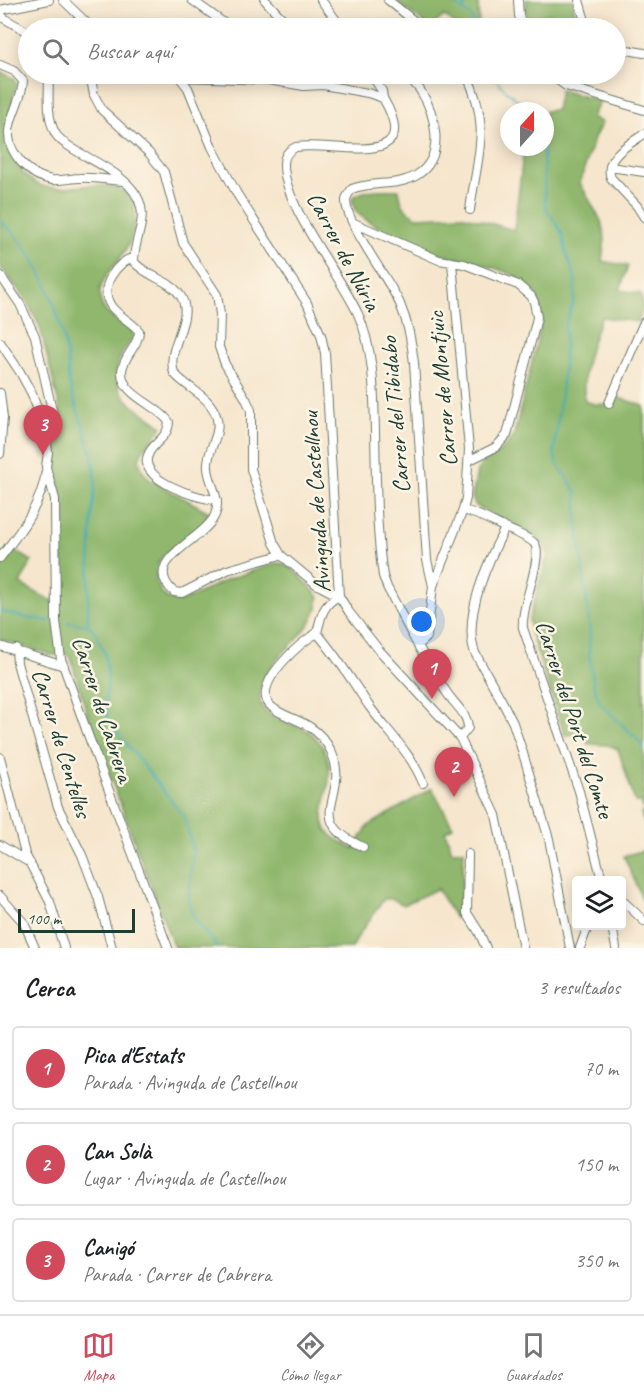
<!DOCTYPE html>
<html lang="es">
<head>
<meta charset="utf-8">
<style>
  body { margin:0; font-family:Caveat,sans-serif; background:#f2f2f2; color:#202124 }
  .controls { position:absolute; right:18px; bottom:18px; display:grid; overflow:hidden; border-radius:6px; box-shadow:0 3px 15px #0003 }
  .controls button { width:54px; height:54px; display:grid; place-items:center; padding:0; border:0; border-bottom:2px solid #e0e0e0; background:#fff; color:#202124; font:30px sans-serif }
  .compass { position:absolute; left:500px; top:102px; width:54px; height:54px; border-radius:50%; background:#fff; box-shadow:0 3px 15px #0003; rotate:21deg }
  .scale { position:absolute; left:18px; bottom:15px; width:117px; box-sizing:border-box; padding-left:6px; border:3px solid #1f3d34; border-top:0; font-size:16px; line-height:21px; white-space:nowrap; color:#1f3d34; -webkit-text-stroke:4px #fcf5e5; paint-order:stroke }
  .you { position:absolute; left:422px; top:622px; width:21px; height:21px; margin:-15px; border:4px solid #fff; border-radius:50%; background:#1a73e8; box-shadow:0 0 0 9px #1a73e833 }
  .badge { display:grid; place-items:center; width:39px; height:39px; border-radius:50%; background:#d1495b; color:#fff; font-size:20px; font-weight:700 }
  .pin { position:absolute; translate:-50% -50px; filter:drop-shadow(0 2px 3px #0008) }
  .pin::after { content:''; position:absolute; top:32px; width:21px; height:18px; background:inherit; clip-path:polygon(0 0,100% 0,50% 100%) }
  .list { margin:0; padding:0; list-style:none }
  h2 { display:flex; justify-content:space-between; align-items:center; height:78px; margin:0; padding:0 24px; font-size:26px }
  h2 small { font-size:20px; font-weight:400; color:#757577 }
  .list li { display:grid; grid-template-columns:39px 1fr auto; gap:18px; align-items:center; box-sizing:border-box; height:84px; margin:0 12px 12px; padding:0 12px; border:2px solid #e0e0e0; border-radius:6px }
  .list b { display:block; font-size:22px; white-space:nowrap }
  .list p { margin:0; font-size:20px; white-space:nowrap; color:#757577 }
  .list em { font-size:20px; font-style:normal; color:#757577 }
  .icon { flex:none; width:33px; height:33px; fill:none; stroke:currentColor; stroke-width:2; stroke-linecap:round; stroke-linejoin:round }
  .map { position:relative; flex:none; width:644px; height:948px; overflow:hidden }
  .search { position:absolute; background:#fff; box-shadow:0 3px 15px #0003; left:18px; right:18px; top:18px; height:66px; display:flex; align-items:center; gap:15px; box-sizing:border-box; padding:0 21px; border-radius:33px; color:#757577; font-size:22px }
  .sheet { height:366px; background:#fff }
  nav { display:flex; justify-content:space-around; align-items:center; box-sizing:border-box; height:84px; border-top:2px solid #e0e0e0; background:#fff; font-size:16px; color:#757577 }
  nav a { display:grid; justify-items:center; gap:3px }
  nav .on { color:#d1495b }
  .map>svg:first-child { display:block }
</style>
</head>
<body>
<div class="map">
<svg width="644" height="948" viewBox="0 0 644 948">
  <rect width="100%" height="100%" fill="#fcf5e5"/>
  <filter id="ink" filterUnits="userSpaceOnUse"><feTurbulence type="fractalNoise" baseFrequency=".0167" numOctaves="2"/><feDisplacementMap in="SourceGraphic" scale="12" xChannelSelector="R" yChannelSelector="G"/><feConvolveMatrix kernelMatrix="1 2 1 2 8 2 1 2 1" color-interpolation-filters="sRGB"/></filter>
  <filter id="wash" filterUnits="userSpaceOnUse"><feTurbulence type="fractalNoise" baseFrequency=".008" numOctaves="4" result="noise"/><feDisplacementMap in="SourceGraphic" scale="24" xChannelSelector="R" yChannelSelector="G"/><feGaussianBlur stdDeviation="1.35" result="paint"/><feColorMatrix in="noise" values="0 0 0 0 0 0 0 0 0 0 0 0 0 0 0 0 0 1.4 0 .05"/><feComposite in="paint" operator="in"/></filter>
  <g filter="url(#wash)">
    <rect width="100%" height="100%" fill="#f6e6cd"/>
    <!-- forest -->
    <path fill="#90b76d" stroke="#587a50" stroke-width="1.5" d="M395,0H478L479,28H460L444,16L430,28Z
      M526,0H574V9L580,28H556L550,14L526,17Z
      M0,72L14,78L17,84C7,118 0,144 23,173C29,179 37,185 46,187C75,192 111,173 133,200C137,217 134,236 125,251C114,269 90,285 104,309C111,321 125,322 133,333V338C111,364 109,389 139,410C147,416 155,419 162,427C150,448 125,454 150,480L209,512C201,543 142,546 159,588C163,598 171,601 181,602L228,579L278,563C293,564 309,586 319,597C316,638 267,652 260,692C256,719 287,721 304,729C312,732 319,741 323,748C342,778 312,812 328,832C334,839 346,844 354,849L368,826L432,788L453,827L445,831L452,851L464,850L461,909L455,918L437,889L403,905L393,899H384L360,933L352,948H174L88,717L70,655H51L0,639V568L14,550L32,561L20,584L50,600H61L63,511L55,463L62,422L59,405L40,327L24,297L0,266Z
      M560,90L600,101L592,117L602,123L594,138L580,183L601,221L605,238L602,261L628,266L620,290L641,294L643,309L638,322L601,317C591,345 580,371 585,401L594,404L612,405L616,397L644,406V823L641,813L644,811L641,802H635L618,749L608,745L588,744L581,734L565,735L530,631L529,619L548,553L538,538L476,506L472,498L477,471L481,464L501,451L514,435L542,321C542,307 538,294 527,284C507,266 458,261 432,251C417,246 364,223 356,211C353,207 353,203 352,198C363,188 384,190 399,190L402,204L408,211L417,217L461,215L514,230L524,147H545V111L556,110Z
      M644,850V903L624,856Z"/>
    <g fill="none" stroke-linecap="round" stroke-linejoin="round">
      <!-- stream -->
      <path stroke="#39abb5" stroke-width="2" d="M448,0L471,16L476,28
        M464,9L467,0
        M492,74L504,89L531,111
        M543,147L545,206L562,233L567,256L575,277V285L574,301L565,326L564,366L554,453L556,462L576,491L577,516L590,631L589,655L594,686L600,703L639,741L644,749
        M0,221C39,252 59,308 67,356C69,365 67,375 69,383C77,414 93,444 95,475C96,488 93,503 92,516C91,552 88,588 88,625
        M0,611L26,618L51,621
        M67,622L88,625L95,632L105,654L108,679L105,706L109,722L185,818L193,850L188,901L193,917L218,948"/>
    </g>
  </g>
  <g filter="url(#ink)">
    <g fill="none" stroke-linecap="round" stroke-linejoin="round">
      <defs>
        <path id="minor" d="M63,0L92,28
          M192,0L231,28
          M265,0L291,28
          M321,0L342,28
          M388,0L423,28
          M518,0L519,16L523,28
          M579,0L587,28
          M0,10L49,0
          M0,14L5,19L28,32
          M616,48L644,53
          M0,65L14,71L23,81C22,99 11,113 9,131C7,153 30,177 52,180C61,181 71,178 80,178C94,177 108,180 122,181
          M49,74C49,93 46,115 55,133C60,142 72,148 80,153C101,165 136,181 141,207C145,226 133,243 134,262C147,277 170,280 180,295C196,318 165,347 174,373C187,389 212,396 217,419C221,436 206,451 208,468C209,484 223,500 214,517C202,541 139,561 174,592L182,593L227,570L281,555
          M90,74L94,95L102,110L149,153L164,172L183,243L217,295L220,314L219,347L225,364L246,399L251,410V469L274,543L281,555L316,584L339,596
          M177,74L188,88L212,147L237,194L307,303L321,335L325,353L339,596L349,612L379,650L460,738L496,815L523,948
          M371,74L382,91L383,98
          M404,74C410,79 416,84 420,90C436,114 446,157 417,175C398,187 372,181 352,189C349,193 346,196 346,201C346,224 389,279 400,304C408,323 412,343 414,363L427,560L433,586
          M466,74C492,126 477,156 470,210
          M549,74L566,86L644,110
          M180,77L268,80L304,86L323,85L368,93L383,98C426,172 334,141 296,147C289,150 284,155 284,164C283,206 340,274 358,314C374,350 374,392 375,431C376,477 376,531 383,576L387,587C406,623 424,660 447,693C454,704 468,714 468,728L460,738
          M644,134C630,144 603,157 611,178L637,206L644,217
          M610,167L644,172
          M354,223L439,260L464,264L518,285L531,296L534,302L537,317L535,326L507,435L496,447L470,460
          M134,257C116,263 98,287 111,306C118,316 131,321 139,331C139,346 123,356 122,371C121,396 157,404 169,422C168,438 155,441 149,453C134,479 198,499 217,500
          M0,275L20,304L35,336L55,423L47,443
          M0,342L20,372L32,394L45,430L48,452L46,467L55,499L56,621L61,659L87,732L168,948
          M0,393L3,418L0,454
          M609,403L644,322
          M463,510C480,514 494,523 510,530C518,534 528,537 534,543C545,554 520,607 523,628L579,791L602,880
          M505,528C488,561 462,617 475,653L503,703L513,723L521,747L549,839L570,948
          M0,558C20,532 42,504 46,471
          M339,596C323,604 321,616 317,633C300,643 262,676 266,698C268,712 299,719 310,727C319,733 326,741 331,751C352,797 300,818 363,847
          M317,633C337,656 352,681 369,706C388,732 411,753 423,783
          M416,640L422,642L427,637L433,586L463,510L466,498L469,449L452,263
          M0,646L64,666
          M16,649L17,663L58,807L82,855L98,897L112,948
          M0,757L25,854L50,902L64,948
          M0,845L30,863
          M468,854L467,913L479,932L486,948
          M0,896L24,923L35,948
          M622,900L644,921
          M612,926L616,948
          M580,948L588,926"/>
      </defs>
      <!-- minor casing -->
      <use href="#minor" stroke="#6a786a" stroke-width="10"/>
      <!-- minor -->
      <use href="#minor" stroke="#fff" stroke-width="8"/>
    </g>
  </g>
  <g text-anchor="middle" stroke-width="5" stroke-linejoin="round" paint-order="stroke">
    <!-- street labels -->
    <g font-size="24" fill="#1f3d34" stroke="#fcf5e5">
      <text transform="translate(344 251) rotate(62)" y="8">Carrer de Núria</text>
      <text transform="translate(442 389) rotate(-95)" y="8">Carrer de Montjuic</text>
      <text transform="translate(395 415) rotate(-95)" y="8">Carrer del Tibidabo</text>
      <text transform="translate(316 502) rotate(-94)" y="8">Avinguda de Castellnou</text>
      <text transform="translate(103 709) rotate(72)" y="8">Carrer de Cabrera</text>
      <text transform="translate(575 719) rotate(72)" y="8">Carrer del Port del Comte</text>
      <text transform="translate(62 743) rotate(73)" y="8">Carrer de Centelles</text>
    </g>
  </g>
</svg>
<div class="controls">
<button><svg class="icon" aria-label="layers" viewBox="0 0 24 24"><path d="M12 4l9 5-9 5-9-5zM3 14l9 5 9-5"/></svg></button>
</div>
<svg class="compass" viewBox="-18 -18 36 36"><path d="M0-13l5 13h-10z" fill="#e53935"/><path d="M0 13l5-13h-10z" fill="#757577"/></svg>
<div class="scale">100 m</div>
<div class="you"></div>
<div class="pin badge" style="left:432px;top:699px">1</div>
<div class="pin badge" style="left:454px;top:797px">2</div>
<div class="pin badge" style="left:43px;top:455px">3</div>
<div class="search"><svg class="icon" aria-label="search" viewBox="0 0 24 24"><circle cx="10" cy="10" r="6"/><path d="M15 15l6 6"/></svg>Buscar aquí</div>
</div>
<section class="sheet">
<h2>Cerca<small>3 resultados</small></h2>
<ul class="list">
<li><span class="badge">1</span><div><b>Pica d'Estats</b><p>Parada · Avinguda de Castellnou</p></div><em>70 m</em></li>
<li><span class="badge">2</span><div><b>Can Solà</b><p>Lugar · Avinguda de Castellnou</p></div><em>150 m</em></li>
<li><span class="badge">3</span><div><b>Canigó</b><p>Parada · Carrer de Cabrera</p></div><em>350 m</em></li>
</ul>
</section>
<nav>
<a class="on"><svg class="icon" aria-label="map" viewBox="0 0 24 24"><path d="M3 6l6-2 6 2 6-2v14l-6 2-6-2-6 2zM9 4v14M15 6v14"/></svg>Mapa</a>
<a><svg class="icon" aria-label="directions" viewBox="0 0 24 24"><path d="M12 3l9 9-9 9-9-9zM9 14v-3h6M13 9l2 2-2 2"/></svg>Cómo llegar</a>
<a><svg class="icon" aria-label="saved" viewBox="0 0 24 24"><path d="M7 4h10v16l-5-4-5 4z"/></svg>Guardados</a>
</nav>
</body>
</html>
